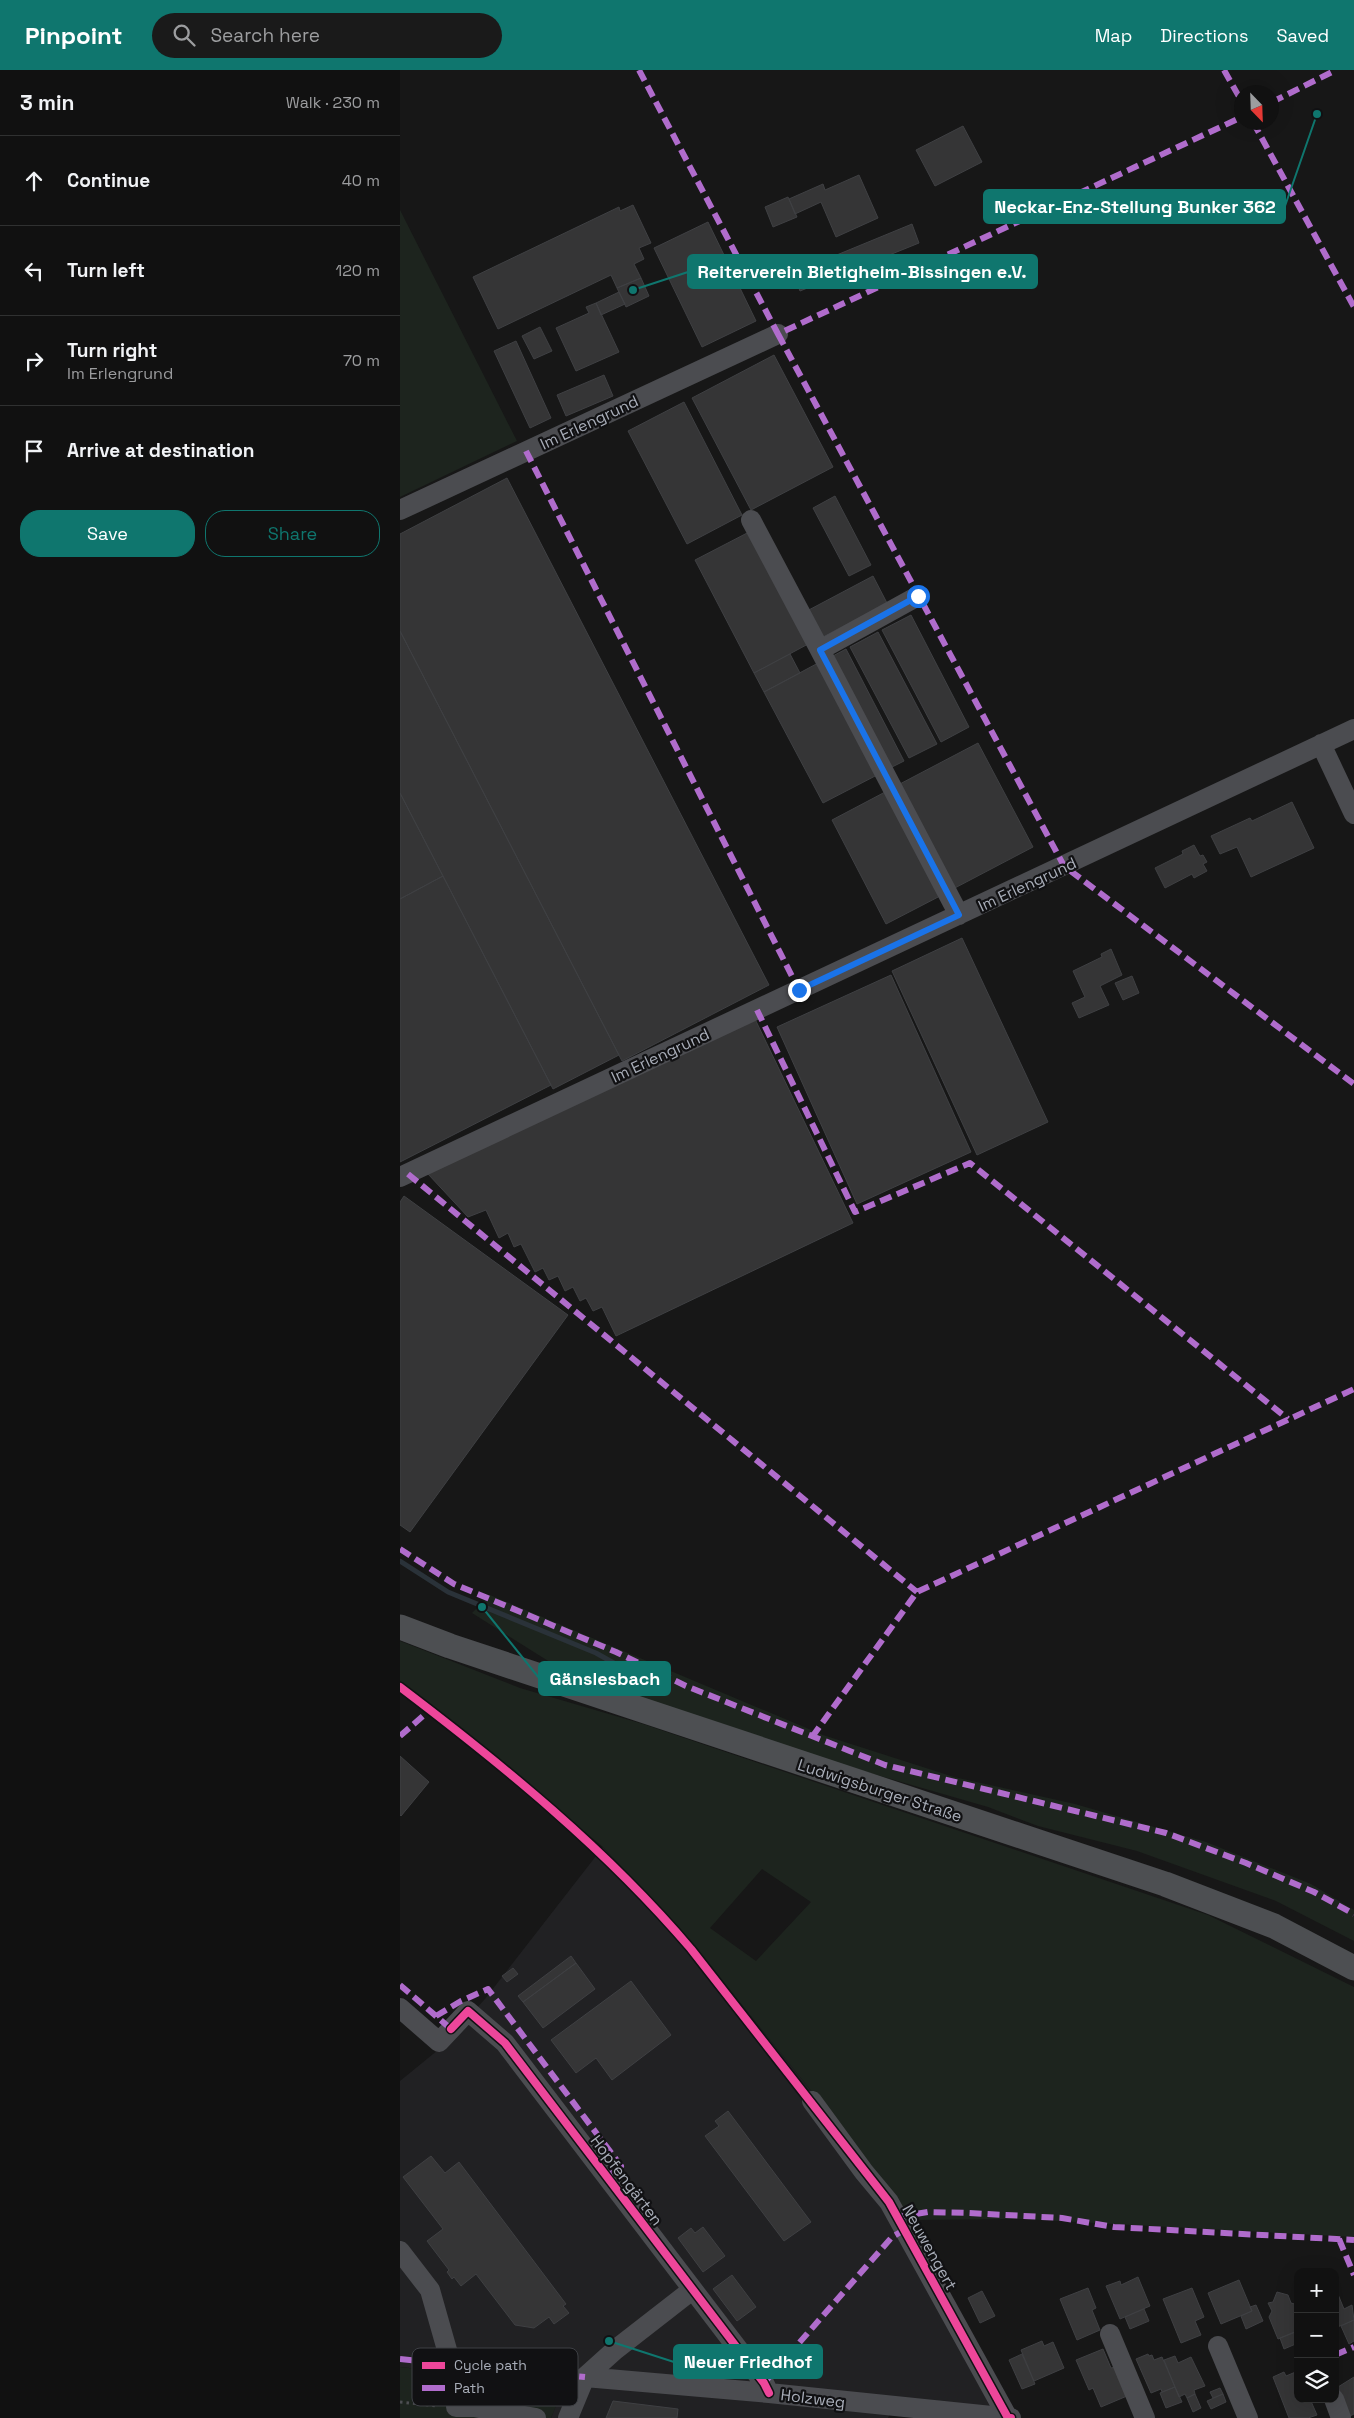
<!DOCTYPE html>
<html lang="en">
<head>
<meta charset="utf-8">
<style>
  body { margin:0; font-family:"Space Grotesk",sans-serif; background:#1a1a1a; color:#f1f3f6 }
  .controls { position:absolute; right:15px; bottom:15px; display:grid; overflow:hidden; border-radius:10px; box-shadow:0 5px 20px #0002 }
  .controls button { width:45px; height:45px; display:grid; place-items:center; padding:0; border:0; border-bottom:1px solid #303131; background:#111; color:#f1f3f6; font:25px sans-serif }
  .compass { position:absolute; left:834px; top:15px; width:45px; height:45px; border-radius:50%; background:#111; box-shadow:0 5px 20px #0002; rotate:157deg }
  .stop { position:absolute; width:15px; height:15px; margin:-11px; border:4px solid #1a73e8; border-radius:50%; background:#fff }
  .stop.end { background:#1a73e8; border-color:#fff; box-shadow:0 1px 5px #0008 }
  .list { margin:0; padding:0; list-style:none }
  h2 { display:flex; justify-content:space-between; align-items:center; height:65px; margin:0; padding:0 20px; font-size:21px }
  h2 small { font-size:16px; font-weight:400; color:#9c9d9f }
  .list li { display:grid; grid-template-columns:32px 1fr auto; gap:15px; align-items:center; box-sizing:border-box; height:90px; padding:0 20px; border-top:1px solid #303131 }
  .list b { display:block; font-size:19px; white-space:nowrap }
  .list p { margin:0; font-size:16px; white-space:nowrap; color:#9c9d9f }
  .list em { font-size:16px; font-style:normal; color:#9c9d9f }
  .actions { display:flex; gap:10px; padding:15px 20px }
  .actions a { flex:1; padding:11px 0; border:1px solid #0f766e; border-radius:20px; text-align:center; font-size:18px; color:#0f766e }
  .actions .main { background:#0f766e; color:#fff }
  .icon { flex:none; width:28px; height:28px; fill:none; stroke:currentColor; stroke-width:2; stroke-linecap:round; stroke-linejoin:round }
  .map { position:relative; flex:none; width:954px; height:2348px; overflow:hidden }
  header { display:flex; align-items:center; gap:30px; box-sizing:border-box; height:70px; padding:0 25px; background:#0f766e; color:#fff }
  header strong { font-size:24px }
  nav { display:flex; gap:28px; margin-inline-start:auto; font-size:18px }
  .search { width:350px; height:45px; background:#1a1a1a; display:flex; align-items:center; gap:12px; box-sizing:border-box; padding:0 18px; border-radius:28px; color:#9c9d9f; font-size:19px }
  main { display:flex }
  aside { flex:1; background:#111 }
  .map>svg:first-child { display:block }
</style>
</head>
<body>
<header>
<strong>Pinpoint</strong>
<div class="search"><svg class="icon" aria-label="search" viewBox="0 0 24 24"><circle cx="10" cy="10" r="6"/><path d="M15 15l6 6"/></svg>Search here</div>
<nav><a>Map</a><a>Directions</a><a>Saved</a></nav>
</header>
<main>
<aside>
<h2>3 min<small>Walk · 230 m</small></h2>
<ul class="list">
<li><svg class="icon" aria-label="ahead" viewBox="0 0 24 24"><path d="M12 20V5M6 11l6-6 6 6"/></svg><div><b>Continue</b></div><em>40 m</em></li>
<li><svg class="icon" aria-label="left" viewBox="0 0 24 24"><path d="M17 20v-9H6M10 6l-5 5 5 5"/></svg><div><b>Turn left</b></div><em>120 m</em></li>
<li><svg class="icon" aria-label="right" viewBox="0 0 24 24"><path d="M7 20v-9h11M14 6l5 5-5 5"/></svg><div><b>Turn right</b><p>Im Erlengrund</p></div><em>70 m</em></li>
<li><svg class="icon" aria-label="arrive" viewBox="0 0 24 24"><path d="M6 21V4h12l-3 4 3 4H6"/></svg><div><b>Arrive at destination</b></div></li>
</ul>
<div class="actions"><a class="main">Save</a><a>Share</a></div>
</aside>
<div class="map">
<svg width="954" height="2348" viewBox="0 0 954 2348">
  <rect width="100%" height="100%" fill="#171717"/>
  <!-- built -->
  <path fill="#212123" d="M203,1777L288,1868L446,2064L511,2150L495,2151L598,2340L497,2328L488,2348H151L164,2315L0,2297V2011L38,1980L85,1929Z"/>
  <!-- green -->
  <path fill="#1d241e" fill-rule="evenodd" d="M0,140L117,371L0,427Z
    M90,1525L423,1665L554,1707L675,1734L806,1772L911,1814L954,1840V1871L876,1831L737,1781L638,1756L588,1737L425,1690L130,1595L153,1594L72,1543Z
    M0,1571L120,1618L243,1654L808,1845L954,1917V2167L622,2149L511,2150L446,2064L288,1868L203,1777L0,1611ZM362,1799L411,1832L356,1891L310,1858Z
    M0,2297L165,2315L151,2348H0Z"/>
  <g fill="none" stroke-linecap="round" stroke-linejoin="round">
    <!-- stream -->
    <path stroke="#2a3239" stroke-width="5" d="M0,1491L48,1522L196,1583L228,1601"/>
  </g>
  <!-- building -->
  <path fill="#353536" stroke="#3f4043" d="M563,56L582,92L535,116L516,80Z
    M459,105L478,148L436,167L421,132L395,144L389,129L423,114L425,120Z
    M388,127L397,147L373,157L365,137Z
    M233,135L251,173L239,178L244,189L234,194L241,208L217,218L211,205L98,259L73,207L219,137L220,141Z
    M308,152L356,251L302,277L254,178Z
    M512,154L519,173L400,221L393,203Z
    M241,208L249,226L226,237L217,218Z
    M219,222L225,234L201,245L196,233Z
    M196,233L219,282L176,301L156,258L189,243L186,237Z
    M140,257L152,281L134,289L122,266Z
    M116,271L151,348L130,358L94,281Z
    M374,285L433,397L351,440L292,328Z
    M204,305L213,326L166,346L157,325Z
    M284,332L342,445L287,474L228,361Z
    M107,408L369,915L222,991L0,561V464Z
    M435,426L471,495L449,506L413,438Z
    M351,461L410,573L354,603L295,490Z
    M473,506L487,533L419,569L405,542Z
    M511,545L569,657L541,672L482,560Z
    M0,561L219,985L153,1019L0,723Z
    M478,562L537,674L509,688L450,577Z
    M446,579L504,691L490,698L431,587Z
    M390,584L400,603L364,622L354,603Z
    M420,592L479,704L423,733L364,622Z
    M578,673L633,777L551,820L496,716Z
    M487,721L542,825L486,854L432,750Z
    M0,723L43,806L0,829Z
    M892,732L914,778L851,807L837,777L820,784L811,766L850,748L852,751Z
    M794,775L800,786L803,785L807,792L803,794L807,801L794,808L792,804L765,818L755,798L783,784L782,781Z
    M43,806L151,1015L0,1092V829Z
    M562,868L648,1052L577,1085L492,901Z
    M711,879L722,905L700,916L709,935L679,948L672,933L685,927L673,901L702,887L701,884Z
    M491,905L571,1082L457,1134L377,957Z
    M732,906L739,923L723,930L715,913Z
    M355,949L453,1153L216,1266L202,1237L193,1241L186,1228L180,1231L173,1217L165,1221L158,1206L149,1210L143,1198L135,1202L121,1174L114,1177L108,1163L99,1168L86,1140L68,1147L28,1104Z
    M4,1126L168,1245L10,1462L0,1455V1132Z
    M0,1686L29,1712L1,1746L0,1745Z
    M171,1886L176,1893L123,1932L118,1926Z
    M176,1893L195,1919L143,1958L123,1932Z
    M113,1898L118,1904L107,1912L102,1906Z
    M231,1911L271,1965L212,2010L196,1988L176,2003L151,1970Z
    M328,2041L411,2152L384,2171L305,2066L319,2056L315,2051Z
    M31,2086L45,2103L59,2092L166,2234L163,2236L169,2243L154,2254L149,2247L134,2258L115,2255L76,2204L61,2216L54,2207L52,2209L47,2202L49,2200L27,2171L43,2159L3,2107Z
    M303,2157L325,2186L303,2202L278,2168L291,2158L295,2163Z
    M332,2205L356,2237L337,2251L313,2219Z
    M738,2207L750,2236L720,2249L706,2216L720,2211L721,2215Z
    M839,2210L852,2241L821,2254L808,2223Z
    M688,2218L696,2238L692,2240L700,2260L677,2270L660,2229Z
    M792,2218L804,2247L795,2251L801,2265L781,2273L763,2229Z
    M582,2221L595,2246L580,2253L568,2228Z
    M877,2222L888,2225L891,2233L898,2235V2261L878,2269L869,2247L872,2241L868,2233L873,2232Z
    M937,2222L944,2239L952,2235L954,2250L935,2258Z
    M856,2235L863,2251L846,2259L841,2246L852,2241L850,2237Z
    M744,2239L749,2251L730,2259L725,2247Z
    M954,2250V2271L949,2274L941,2256Z
    M897,2261L898,2273L884,2279L880,2268Z
    M642,2271L644,2276L653,2272L664,2298L634,2311L621,2280Z
    M703,2279L711,2298L715,2297L727,2326L701,2337L693,2318L689,2320L676,2290Z
    M622,2284L635,2314L622,2319L609,2290Z
    M748,2284L749,2286L752,2285L754,2290L762,2287L775,2317L762,2322L761,2319L751,2323L736,2289Z
    M775,2286L778,2293L791,2287L805,2316L794,2320L795,2324L787,2328L785,2324L779,2327L764,2290Z
    M898,2301V2329H910L917,2345L908,2348H889L873,2307L884,2302L886,2306Z
    M954,2307V2344L950,2346L938,2317Z
    M775,2317L782,2332L766,2338L760,2323Z
    M820,2318L823,2324L813,2328L810,2322Z
    M795,2324L801,2338L793,2342L787,2328Z
    M823,2324L826,2332L811,2339L807,2331Z
    M213,2331L278,2339L277,2348H206Z"/>
  <g fill="none" stroke-linecap="round" stroke-linejoin="round">
    <!-- path -->
    <path stroke="#4d4e52" stroke-width="3" stroke-dasharray="2.5 4" stroke-linecap="butt" d="M75,2319L76,2297
      M0,2332L38,2336"/>
    <!-- minor -->
    <path stroke="#4b4c50" stroke-width="20" d="M0,440L378,264
      M351,450L420,580
      M518,526L420,580L559,845
      M921,674L954,744
      M0,1107L954,659
      M0,1938L39,1972L68,1941L105,1973L364,2313L369,2323
      M412,2031L464,2102L489,2132L608,2348
      M0,2181L30,2220L51,2294
      M710,2264L745,2348
      M818,2276L848,2348
      M185,2307L369,2323L611,2348
      M934,2329L941,2348
      M56,2337H74L136,2348
      M168,2348L185,2307L215,2280L292,2220"/>
    <!-- major -->
    <path stroke="#4d4f52" stroke-width="25" d="M0,1557L50,1576L765,1814L874,1856L954,1898"/>
    <!-- quiet -->
    <path stroke="#b06ccc" stroke-width="6" stroke-dasharray="12 6" stroke-linecap="butt" d="M239,0L378,264L842,47
      M824,0L842,32
      M872,32L936,0
      M853,52L954,237
      M378,264L664,796L954,1014
      M126,381L399,920
      M357,940L455,1142L570,1093L888,1349
      M8,1104L517,1522
      M0,1479L54,1514L216,1582L286,1616L485,1695L766,1763L846,1793L914,1822L954,1844
      M0,1666L30,1640
      M412,1667L517,1522L954,1319
      M0,1915L51,1959
      M36,1946L61,1931L88,1919L221,2096L207,2107
      M498,2147L528,2142L569,2143L662,2148L714,2157L954,2170
      M939,2169L954,2205
      M935,2285L954,2277
      M0,2289L185,2307
      M364,2313L492,2167L504,2160"/>
    <defs>
      <path id="cycleway" d="M0,1617C104,1696 206,1779 291,1879L489,2132L608,2348H611
        M51,1959L68,1941L105,1973L364,2313L369,2323"/>
    </defs>
    <!-- cycleway casing -->
    <use href="#cycleway" stroke="#111113" stroke-width="11"/>
    <!-- cycleway -->
    <use href="#cycleway" stroke="#ed469a" stroke-width="8"/>
  </g>
  <g fill="none" stroke-linecap="round" stroke-linejoin="round">
    <!-- route -->
    <path stroke="#1a73e8" stroke-width="6" d="M399,920L559,845L420,580L518,526"/>
  </g>
  <g text-anchor="middle" stroke-width="4.5" stroke-linejoin="round" paint-order="stroke">
    <!-- street labels -->
    <g font-size="16" fill="#a8adb8" stroke="#111113">
      <text transform="translate(189 352) rotate(-25)" y="6">Im Erlengrund</text>
      <text transform="translate(627 814) rotate(-25)" y="6">Im Erlengrund</text>
      <text transform="translate(260 985) rotate(-25)" y="6">Im Erlengrund</text>
      <text transform="translate(480 1720) rotate(18)" y="6">Ludwigsburger Straße</text>
      <text transform="translate(227 2110) rotate(53)" y="6">Hopfengärten</text>
      <text transform="translate(530 2177) rotate(61)" y="6">Neuwengert</text>
      <text transform="translate(413 2328) rotate(7)" y="6">Holzweg</text>
    </g>
  </g>
  <!-- legend -->
  <rect x="12" y="2278" width="166" height="58" rx="8" fill="#111113" stroke="#3e4045" stroke-width="1"/>
  <rect x="22" y="2292" width="23" height="7" fill="#ed469a"/>
  <rect x="22" y="2315" width="23" height="6" fill="#b06ccc"/>
  <g font-size="14" fill="#a8adb8">
    <text x="54" y="2300">Cycle path</text>
    <text x="54" y="2323">Path</text>
  </g>
  <!-- callouts -->
  <path fill="none" stroke="#0f766e" stroke-width="2" d="M917 44L885 136M233 220L288 202M82 1537L139 1608M209 2271L274 2292"/>
  <g fill="#0f766e" stroke="#111113" stroke-width="2">
    <circle cx="917" cy="44" r="5"/>
    <circle cx="233" cy="220" r="5"/>
    <circle cx="82" cy="1537" r="5"/>
    <circle cx="209" cy="2271" r="5"/>
  </g>
  <g fill="#0f766e" stroke="#0f766e" stroke-width="2">
    <rect x="584" y="120" width="301" height="33" rx="5"/>
    <rect x="288" y="185" width="349" height="33" rx="5"/>
    <rect x="139" y="1592" width="131" height="33" rx="5"/>
    <rect x="274" y="2275" width="148" height="33" rx="5"/>
  </g>
  <g font-size="18" text-anchor="middle" font-weight="bold" fill="#fff">
    <text x="735" y="143">Neckar-Enz-Stellung Bunker 362</text>
    <text x="462" y="208">Reiterverein Bietigheim-Bissingen e.V.</text>
    <text x="205" y="1615">Gänslesbach</text>
    <text x="348" y="2298">Neuer Friedhof</text>
  </g>
</svg>
<div class="controls">
<button>+</button>
<button>−</button>
<button><svg class="icon" aria-label="layers" viewBox="0 0 24 24"><path d="M12 4l9 5-9 5-9-5zM3 14l9 5 9-5"/></svg></button>
</div>
<svg class="compass" viewBox="-18 -18 36 36"><path d="M0-13l5 13h-10z" fill="#e53935"/><path d="M0 13l5-13h-10z" fill="#9c9d9f"/></svg>
<div class="stop" style="left:518px;top:526px"></div>
<div class="stop end" style="left:399px;top:920px"></div>
</div>
</main>
</body>
</html>
